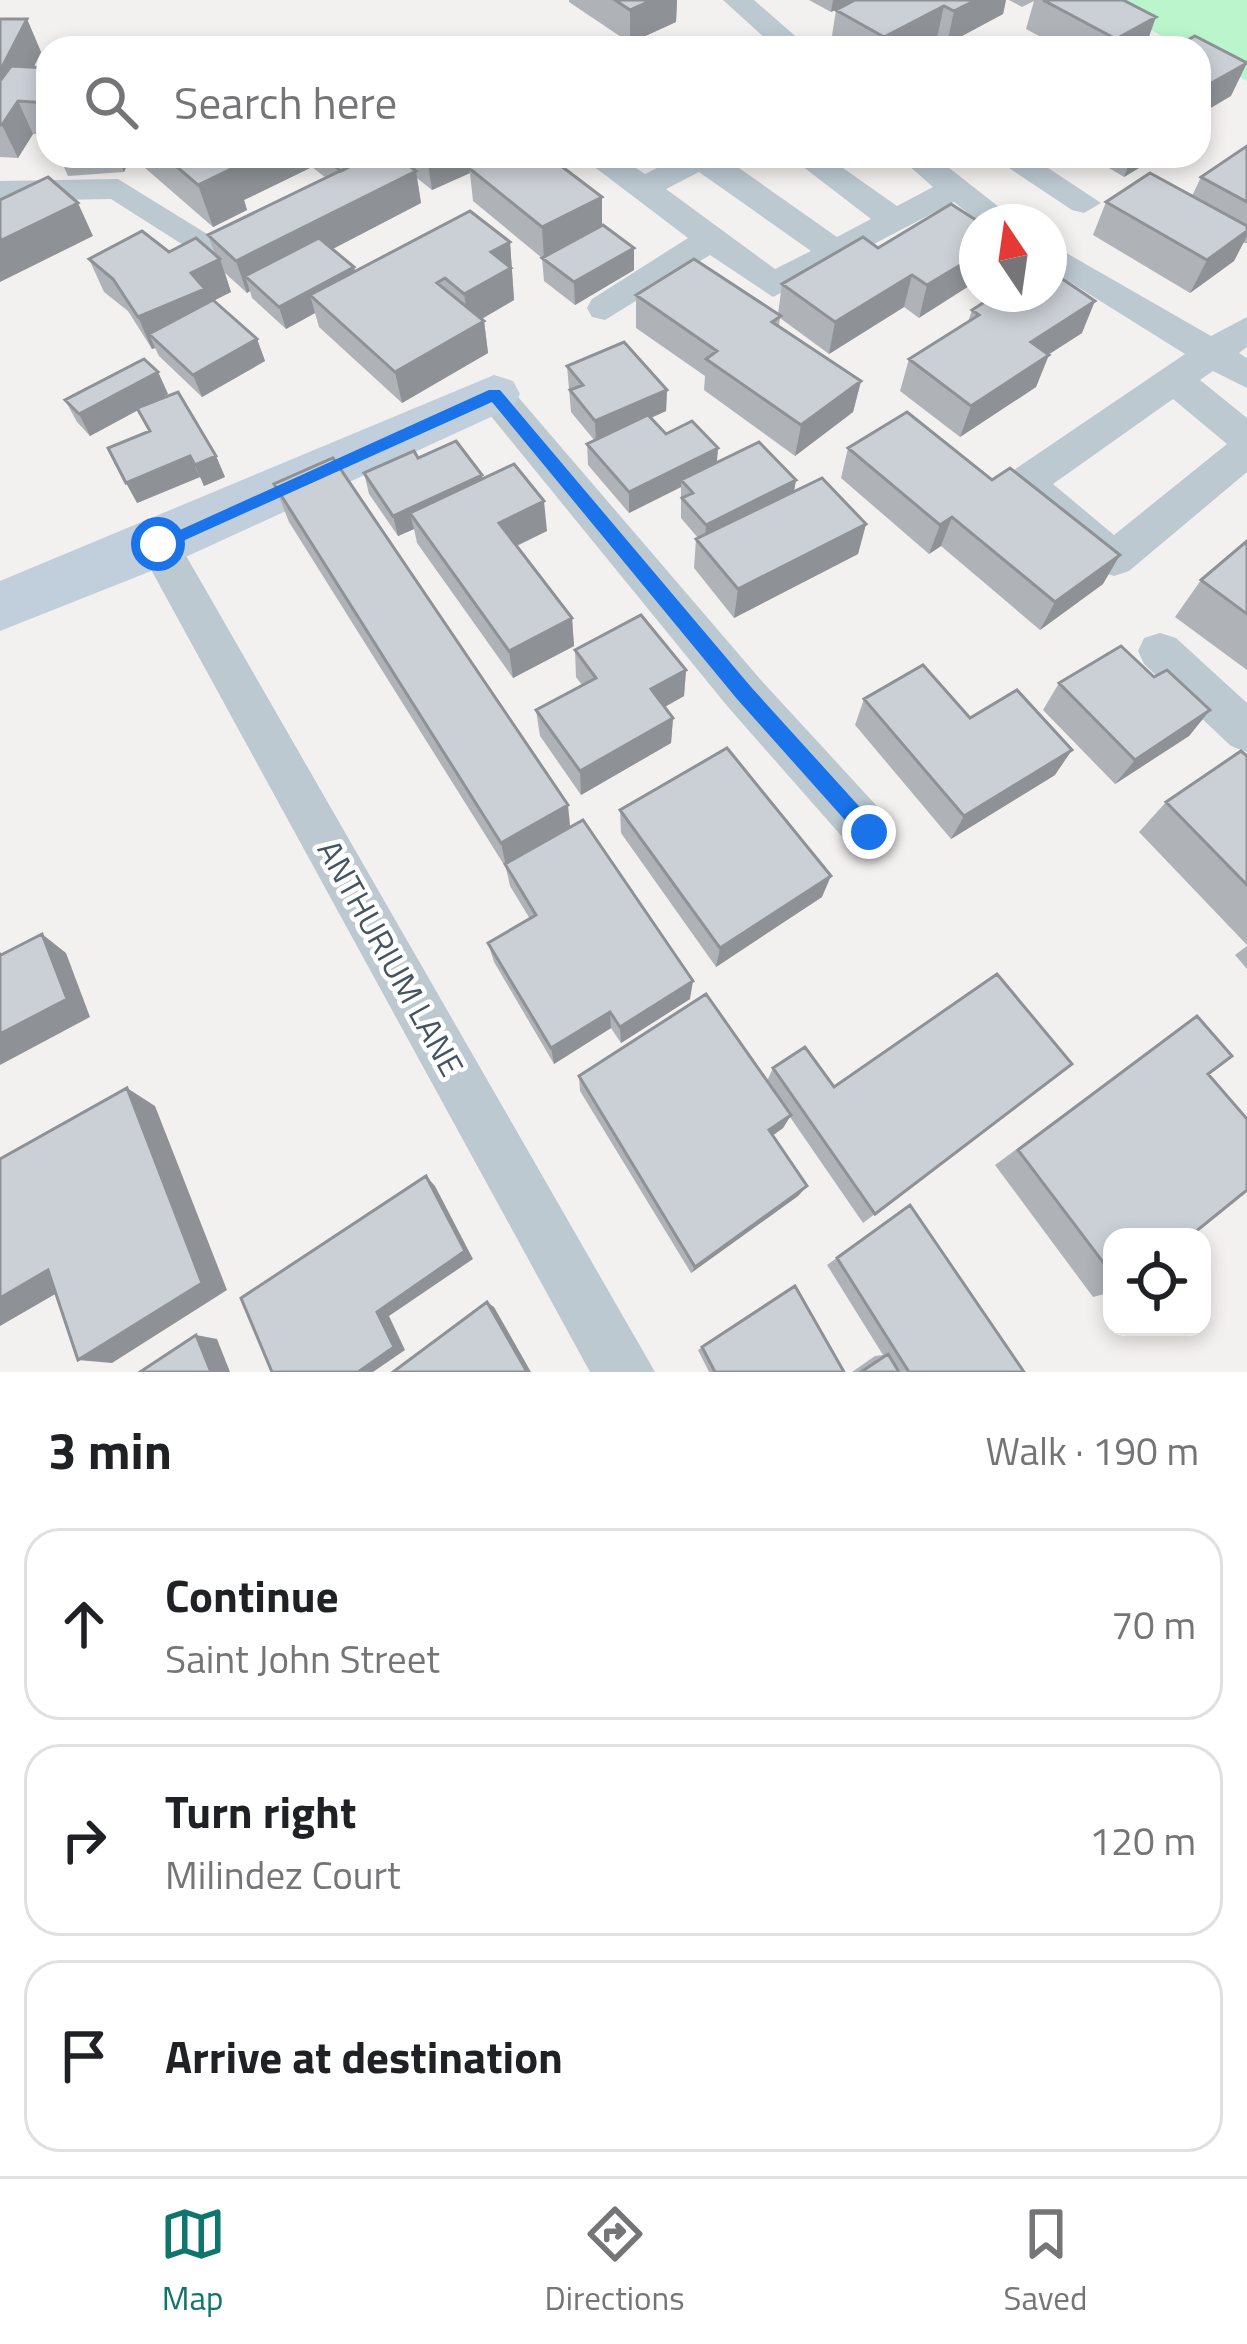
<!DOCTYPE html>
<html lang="en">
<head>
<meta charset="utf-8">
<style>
  body { margin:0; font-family:"Titillium Web",sans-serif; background:#f2f2f2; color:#202124 }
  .controls { position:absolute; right:36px; bottom:36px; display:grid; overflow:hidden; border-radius:24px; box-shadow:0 6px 18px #0003 }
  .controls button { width:108px; height:108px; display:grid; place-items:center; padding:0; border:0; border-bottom:3px solid #e0e0e0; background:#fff; color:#202124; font:60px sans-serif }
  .compass { position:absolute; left:959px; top:204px; width:108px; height:108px; border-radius:50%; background:#fff; box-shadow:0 6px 18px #0003; rotate:347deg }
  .stop { position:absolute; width:36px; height:36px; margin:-27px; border:9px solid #1a73e8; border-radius:50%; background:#fff }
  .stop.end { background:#1a73e8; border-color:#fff; box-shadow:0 3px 12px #0008 }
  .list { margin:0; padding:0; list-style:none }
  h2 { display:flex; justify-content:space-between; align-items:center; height:156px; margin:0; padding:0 48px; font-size:51px }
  h2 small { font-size:39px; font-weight:400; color:#757577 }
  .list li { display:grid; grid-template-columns:78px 1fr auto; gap:36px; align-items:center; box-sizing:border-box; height:192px; margin:0 24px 24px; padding:0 24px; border:3px solid #e0e0e0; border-radius:36px }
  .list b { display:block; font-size:45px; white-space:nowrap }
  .list p { margin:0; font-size:39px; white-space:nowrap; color:#757577 }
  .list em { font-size:39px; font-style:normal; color:#757577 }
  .icon { flex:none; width:66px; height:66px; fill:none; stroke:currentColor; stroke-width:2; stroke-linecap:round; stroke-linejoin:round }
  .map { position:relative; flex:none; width:1247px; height:1372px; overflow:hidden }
  .search { position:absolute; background:#fff; box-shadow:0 6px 18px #0003; left:36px; right:36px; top:36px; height:132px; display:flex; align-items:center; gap:30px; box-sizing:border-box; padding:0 42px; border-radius:36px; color:#757577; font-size:45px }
  .sheet { height:804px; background:#fff }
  nav { display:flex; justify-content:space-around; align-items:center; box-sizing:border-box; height:168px; border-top:3px solid #e0e0e0; background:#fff; font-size:33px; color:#757577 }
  nav a { display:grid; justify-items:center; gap:6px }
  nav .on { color:#0f766e }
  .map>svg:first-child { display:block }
</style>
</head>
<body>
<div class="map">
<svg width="1247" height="1372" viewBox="0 0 1247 1372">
  <rect width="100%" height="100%" fill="#f3f0f0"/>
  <!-- green -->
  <path fill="#baf5cc" d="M1094,0H1247V81L1199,55V48H1185Z"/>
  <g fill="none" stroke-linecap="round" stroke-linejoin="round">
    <!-- street -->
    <path fill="#bcc9d1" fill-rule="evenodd" d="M723,0H754L809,48H776Z
      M1016,39L1032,42L1037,48H1001Z
      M580,156H618L645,174L681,156H722L837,237L871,219L789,156H826L897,206L933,187L898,156H934L1018,222H979L954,202L773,297L710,255L605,320L592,317L587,308L592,299L688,238ZM699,172L811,251L775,269L666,189Z
      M991,156H1030L1101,203L1084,213L1072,210Z
      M118,179L212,237L244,224L261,235L256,243L210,262L111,199L0,201V181Z
      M1049,243L1211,336L1247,317V347L1239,353L1247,358V388L1213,371L1200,380L1247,418V472L1129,571L1114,576L1099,571L1005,483L1011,472L1185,354L1049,269ZM1173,399L1227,444L1114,535L1053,484Z
      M494,380L507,384L760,679L886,816L893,832L886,848L869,854L852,848L728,707L481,404L475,394L481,384Z
      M158,528L173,533L655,1372H590L137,544L143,533Z
      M1160,633L1176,638L1247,703V752L1231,746L1144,664L1138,651L1144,638Z"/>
    <!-- secondary -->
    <path fill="#c0cfdb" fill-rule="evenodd" d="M494,375L513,381L520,394L513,407L179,560L0,631V581Z"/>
  </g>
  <!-- wall -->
  <path fill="#afb3b8" d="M569,0H677L676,22L630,43L569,2Z
    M809,0H854L831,12Z
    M1006,0L1003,14L947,44L937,38L918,48H841L831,42L836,10Z
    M1009,0H1123L1145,48H1061L1026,29L1034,1L1022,7Z
    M0,19H27L41,52L34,67L48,68V135L33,134L18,158L0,157Z
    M1247,146V243H1243L1234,261L1190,293L1093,235L1106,202L1192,196L1201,177Z
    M59,156H548L602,226L634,248V270L575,305L544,281L542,258L473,201L470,173L432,190L417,178L421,203L333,249L354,267L355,271L510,242L514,300L482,319L484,321L488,353L402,403L319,327L315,313L286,329L252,298L250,291L247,293L225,273L231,292L213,300L257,339L265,361L202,397L159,356L155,348L152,349L128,311L104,292L89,259L169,252L215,254L208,235L326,178L312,167L244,200L247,210L213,227L137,161L135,157H131L124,172L68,176Z
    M1089,156H1159L1124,177Z
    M951,204L919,318L904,307L829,354L780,318L779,326L861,381L853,412L795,456L704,390L705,376L636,328V295L778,314L782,284L878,248Z
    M972,310L1082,333L1048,355L1036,387L960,437L900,391L909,359L968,322Z
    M567,366L667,390L666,411L651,418L666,434L718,448L717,462L796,480L794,492L866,524L858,554L734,618L694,568L696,539L698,538L681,518V487L629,513L588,465L587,444L595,441L571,412Z
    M158,372L168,394L154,401L216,456L225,477L204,486L200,477L137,503L149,432L138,410L90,436L77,422L65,400Z
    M848,448L1103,584L1040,630L941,546L929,554L841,478Z
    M418,458L482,479L547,531L517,546L572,618L574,646L513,678L417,543L414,529L398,536L369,494L364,473Z
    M274,484L570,827L690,999L621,1043L611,1028L554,1064L494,962L488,943L530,919L510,886L506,868L289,522Z
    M1247,541V670L1175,617L1201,580Z
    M575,650L686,670L684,696L665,707L673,718L671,743L581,795L540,736L536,710L582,685L576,677Z
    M1154,677L1210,710L1189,736L1115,784L1043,710L1059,683Z
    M864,699L970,718L1055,775L951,839L855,725Z
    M1247,756V945L1139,832L1166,802Z
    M620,810L822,897L716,967L621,833Z
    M1247,946V969L1235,955Z
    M1197,1016L1208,1074L1112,1237V1292L1093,1297L995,1165Z
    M1072,1064L863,1223L790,1117L783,1128L772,1136L807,1186L798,1196L691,1273L580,1091L579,1076L767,1081L773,1068L834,1087Z
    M910,1205L1024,1372H852L875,1356L883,1355L827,1265Z
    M795,1286L844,1372H709L698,1350Z"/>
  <!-- shaded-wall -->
  <path fill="#8e9296" d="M652,0H677L676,22L630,43V10Z
    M833,0H854L831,12Z
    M976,0H1006L1003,14L947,44L954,11Z
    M944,6L937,38L918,48H882L884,37Z
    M1156,17L1145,48H1113L1116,39Z
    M27,19L41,52L13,108L18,101L33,134L18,158L2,125H0V71Z
    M1247,63L1231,96L1199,115V90Z
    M117,156H131L124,172Z
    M235,156H309L312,167L244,200L247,210L213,227L198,185L225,161Z
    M431,156H503L469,168L470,173L432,190L427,158Z
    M1132,156H1159L1124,177Z
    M416,171L421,203L257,288L245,276L250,291L247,293L236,261Z
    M602,197V230L544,260L542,227Z
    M78,203L93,236L0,282V241Z
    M1247,231V236L1234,261L1190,293L1207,260Z
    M510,242L514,300L469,326L464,294L491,252Z
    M634,248V270L575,305L574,282Z
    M977,255V281L919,318L927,285Z
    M220,259L231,292L149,334L155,348L152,349L138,317L191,273Z
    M354,267L359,289L310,295L315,313L286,329L279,307Z
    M912,275L904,307L829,354L835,322Z
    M1095,301L1082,333L1018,374L1031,342Z
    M484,321L488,353L402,403L395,372Z
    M257,339L265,361L202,397L193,375Z
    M1049,355L1036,387L960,437L971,406Z
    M158,372L168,394L90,436L79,414Z
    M861,381L853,412L795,456L801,425Z
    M667,390L666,411L596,442L595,421Z
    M718,448L716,469L681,480V487L629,513V492Z
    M190,456L200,477L137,503L126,483Z
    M216,456L225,477L204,486L195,465Z
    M482,475L485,496L410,513L414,529L398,536L393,516Z
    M796,480L792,501L705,545L706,525Z
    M544,501L547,531L503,552L499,523Z
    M952,517L941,546L929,554L940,525Z
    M866,524L858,554L734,618L738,589Z
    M1120,555L1103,584L1040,630L1055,602Z
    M572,618L574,646L513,678L509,651Z
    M686,670L684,696L650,715L651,689Z
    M1210,710L1189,736L1115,784L1135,760Z
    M673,718L671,743L581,795L580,771Z
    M1072,750L1055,775L951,839L964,816Z
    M568,805L571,835L507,871L501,843Z
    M831,876L822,897L716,967L720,948Z
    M42,934L66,953L90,1017L0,1065V1034Z
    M693,981L690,999L621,1043L620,1027Z
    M610,1012L611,1028L554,1064L551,1048Z
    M127,1088L155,1106L227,1290L112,1363L78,1360Z
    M791,1115L783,1128L762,1143L769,1130Z
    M426,1176L435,1186L473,1259L389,1316L405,1350L373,1372H358Z
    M807,1186L798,1196L691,1273L695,1267Z
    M48,1270L83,1278L0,1326V1298Z
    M487,1302L494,1307L531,1372H527Z
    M196,1335L217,1339L230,1372H211Z"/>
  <!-- building -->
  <path fill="#cbd0d6" stroke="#8e9296" stroke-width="3" d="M615,0H652L630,10Z
    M855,0H976L954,11L944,6L884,37L836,10Z
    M1043,0H1123L1156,17L1116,39Z
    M0,19H27L0,71Z
    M1195,36L1247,63L1199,90V48H1173Z
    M637,39L649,48H618Z
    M11,66L48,68V103L18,101L2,125H0V81Z
    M1247,146V202L1201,177Z
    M164,156H235L225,161L233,168L198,185Z
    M321,156H371L341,171Z
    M371,156H396L416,171L236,261L208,235Z
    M495,156H548L602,197L542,227L469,168Z
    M1150,173L1247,226V231L1207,260L1106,202Z
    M48,177L78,203L0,241V200Z
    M951,204L979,222H977V255L927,285L912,275L835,322L782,284L863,237L878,248Z
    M470,211L510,242L491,252L511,268L464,294L445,278L437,283L484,321L395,372L310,295Z
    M603,225L634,248L574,282L542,258Z
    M142,231L169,252L196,238L220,259L191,273L205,289L138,317L113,279L89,259Z
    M319,238L354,267L279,307L245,276Z
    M694,259L781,316L772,322L861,381L801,425L706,359L717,351L636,295Z
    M1049,270L1095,301L1031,342L1049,355L971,406L909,359L979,315L972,310L997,294H1049Z
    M213,300L257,339L193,375L149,334Z
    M624,342L667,390L595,421L570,390L583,385L567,366Z
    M144,359L158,372L79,414L65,400Z
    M178,392L216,456L195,465L190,456L126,483L108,448L150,431L137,408Z
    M907,412L992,480L1010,468L1120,555L1055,602L952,517L940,525L848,448Z
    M648,415L666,434L692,421L718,448L629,492L587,444Z
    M456,441L482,475L393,516L364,473L414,451L418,458Z
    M759,442L796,480L706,525L682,498L693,493L681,480Z
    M333,458L568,805L501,843L274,484Z
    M514,464L544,501L499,523L572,618L509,651L410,513Z
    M822,478L866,524L738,589L696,539Z
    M1247,541V614L1201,580Z
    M641,615L686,670L651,689L673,718L580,771L536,710L596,678L575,650Z
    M1121,646L1154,677L1167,670L1210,710L1135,760L1059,683Z
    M923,665L970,718L1017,690L1072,750L964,816L864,699Z
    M727,748L831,876L720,948L620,810Z
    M1241,751L1247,756V885L1166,802Z
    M583,820L693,981L620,1027L610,1012L551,1048L488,943L536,915L505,864Z
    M42,934L67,999L0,1034V954L1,955Z
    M997,974L1072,1064L875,1214L773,1068L805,1047L834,1087Z
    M706,994L791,1115L769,1130L807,1186L695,1267L579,1076Z
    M1197,1016L1232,1056L1208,1074L1247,1119V1190L1189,1237H1112V1274L1018,1150Z
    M127,1088L202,1283L78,1360L48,1270L0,1298V1159Z
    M426,1176L465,1251L377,1312L394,1347L358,1372H272L241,1298Z
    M910,1205L1024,1372H909L837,1258Z
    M795,1286L844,1372H715L702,1347Z
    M487,1302L527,1372H393Z
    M196,1335L211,1372H140Z
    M888,1354L899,1372H861Z"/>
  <!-- route -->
  <path fill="#1a73e8" d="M489,390H500L751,687L876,825V838H861L737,699L492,402L165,549L149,544Z"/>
  <g text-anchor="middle" stroke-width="9" stroke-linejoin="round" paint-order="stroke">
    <!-- street labels -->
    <g font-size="33" fill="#455560" stroke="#fff">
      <text transform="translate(391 958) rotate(61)" y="12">ANTHURIUM LANE</text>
    </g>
  </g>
</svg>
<div class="controls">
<button><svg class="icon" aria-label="locate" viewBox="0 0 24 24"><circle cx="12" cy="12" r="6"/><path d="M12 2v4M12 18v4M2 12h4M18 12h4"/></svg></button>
</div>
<svg class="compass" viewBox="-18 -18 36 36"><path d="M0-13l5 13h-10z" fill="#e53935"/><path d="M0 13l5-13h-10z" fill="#757577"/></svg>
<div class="stop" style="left:158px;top:544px"></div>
<div class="stop end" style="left:869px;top:832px"></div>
<div class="search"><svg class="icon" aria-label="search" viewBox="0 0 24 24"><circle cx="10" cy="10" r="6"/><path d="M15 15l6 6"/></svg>Search here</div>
</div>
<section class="sheet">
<h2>3 min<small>Walk · 190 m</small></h2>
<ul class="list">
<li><svg class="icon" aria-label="ahead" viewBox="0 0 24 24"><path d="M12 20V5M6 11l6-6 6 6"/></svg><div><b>Continue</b><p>Saint John Street</p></div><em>70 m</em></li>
<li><svg class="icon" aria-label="right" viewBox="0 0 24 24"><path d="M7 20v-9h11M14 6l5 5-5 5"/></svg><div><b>Turn right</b><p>Milindez Court</p></div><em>120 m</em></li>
<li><svg class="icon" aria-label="arrive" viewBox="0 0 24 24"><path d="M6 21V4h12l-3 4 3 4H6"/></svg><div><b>Arrive at destination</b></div></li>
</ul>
</section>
<nav>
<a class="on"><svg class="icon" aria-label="map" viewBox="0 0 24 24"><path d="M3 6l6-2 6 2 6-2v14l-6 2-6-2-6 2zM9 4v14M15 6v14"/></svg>Map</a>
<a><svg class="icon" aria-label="directions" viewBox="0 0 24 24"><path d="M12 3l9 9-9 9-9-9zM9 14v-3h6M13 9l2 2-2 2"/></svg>Directions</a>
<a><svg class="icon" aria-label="saved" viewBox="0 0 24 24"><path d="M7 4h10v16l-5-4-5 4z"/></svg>Saved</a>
</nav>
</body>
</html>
